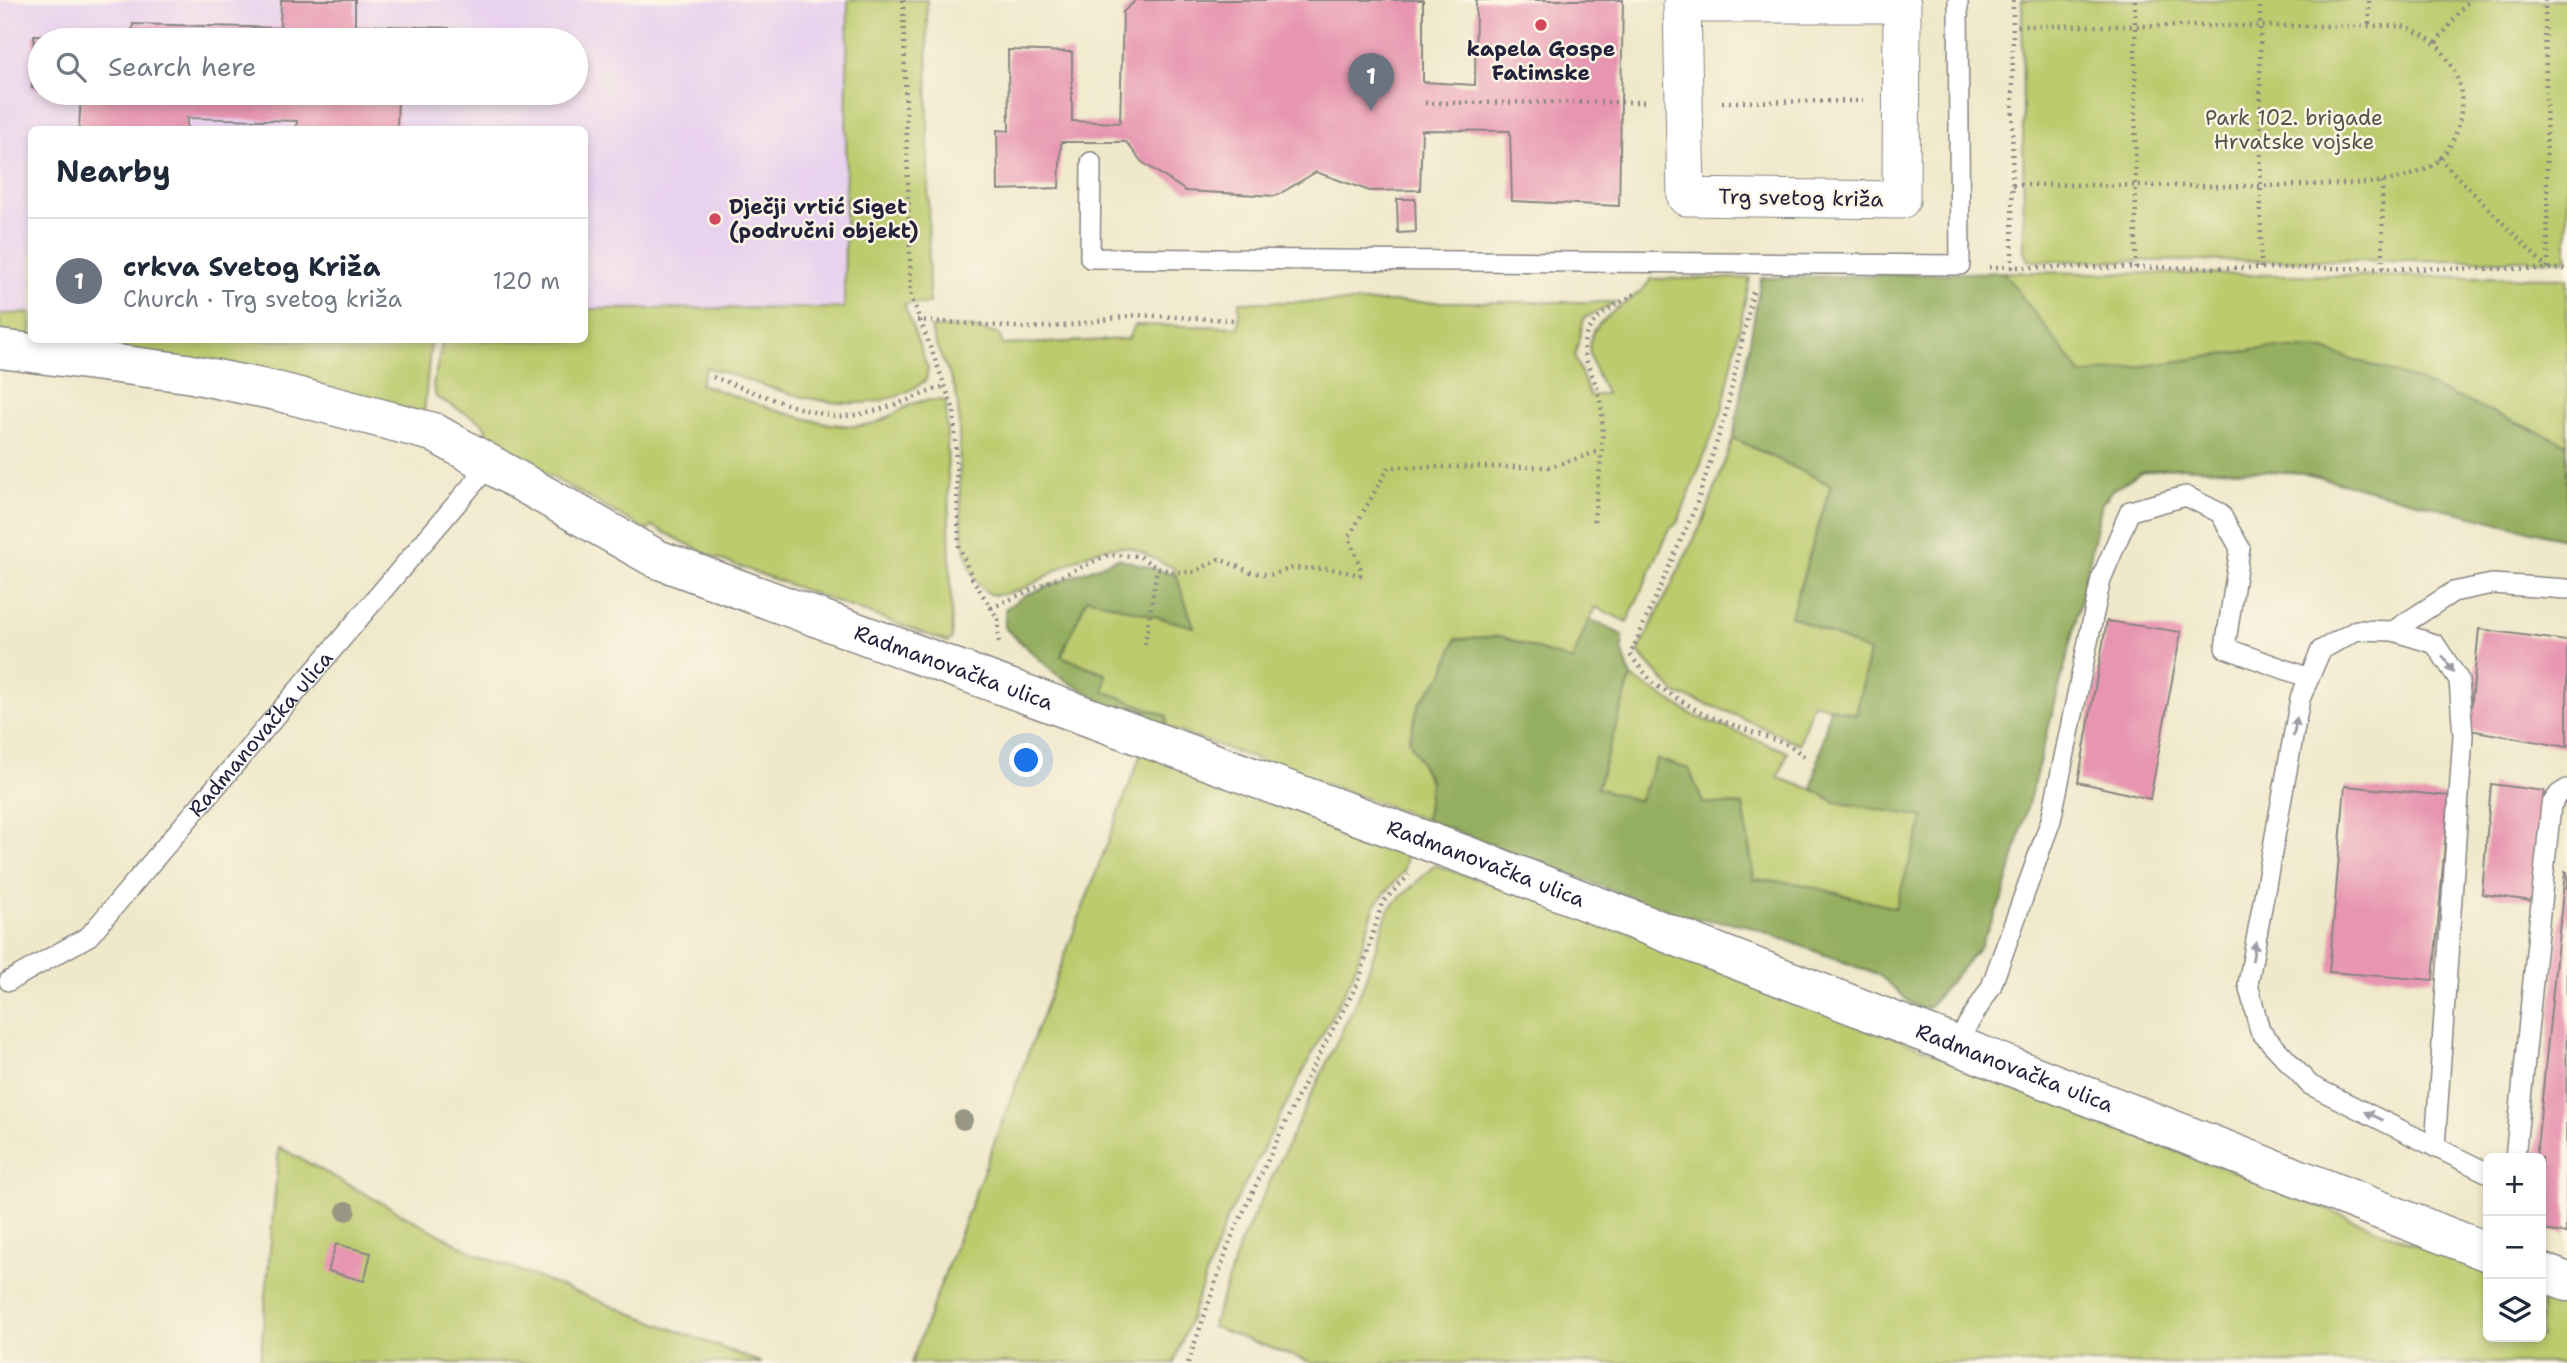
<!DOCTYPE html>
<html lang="en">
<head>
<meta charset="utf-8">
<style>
  body { margin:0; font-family:"Shantell Sans",sans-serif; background:#f2f2f3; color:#1f2937 }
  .controls { position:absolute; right:21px; bottom:21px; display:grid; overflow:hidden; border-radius:10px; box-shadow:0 4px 10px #0003 }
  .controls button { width:63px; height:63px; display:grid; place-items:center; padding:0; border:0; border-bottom:2px solid #e0e1e3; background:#fff; color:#1f2937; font:35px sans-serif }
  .you { position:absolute; left:1027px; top:761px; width:24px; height:24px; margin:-18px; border:5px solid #fff; border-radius:50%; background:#1a73e8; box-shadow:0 0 0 10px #1a73e833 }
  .badge { display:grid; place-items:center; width:46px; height:46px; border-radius:50%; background:#d1495b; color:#fff; font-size:23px; font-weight:700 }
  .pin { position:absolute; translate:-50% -58px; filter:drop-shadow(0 2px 4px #0008) }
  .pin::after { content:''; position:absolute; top:37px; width:24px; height:21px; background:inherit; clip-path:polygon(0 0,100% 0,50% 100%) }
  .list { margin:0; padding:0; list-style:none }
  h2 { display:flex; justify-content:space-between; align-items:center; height:91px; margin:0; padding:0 28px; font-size:30px }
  h2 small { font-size:23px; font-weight:400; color:#747a83 }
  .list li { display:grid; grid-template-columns:46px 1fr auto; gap:21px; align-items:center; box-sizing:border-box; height:126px; padding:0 28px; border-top:2px solid #e0e1e3 }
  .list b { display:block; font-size:26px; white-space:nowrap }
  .list p { margin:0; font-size:23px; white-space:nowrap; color:#747a83 }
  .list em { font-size:23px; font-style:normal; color:#747a83 }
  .icon { flex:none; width:38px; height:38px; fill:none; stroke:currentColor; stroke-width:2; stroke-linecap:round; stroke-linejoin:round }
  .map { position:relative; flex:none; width:2567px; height:1363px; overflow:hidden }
  .search { position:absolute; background:#fff; box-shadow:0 4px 10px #0003; left:28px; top:28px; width:560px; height:77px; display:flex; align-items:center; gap:18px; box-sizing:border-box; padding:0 24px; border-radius:38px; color:#747a83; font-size:26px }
  .panel { position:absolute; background:#fff; box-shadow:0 4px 10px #0003; left:28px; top:126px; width:560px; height:217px; border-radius:10px }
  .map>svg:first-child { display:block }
</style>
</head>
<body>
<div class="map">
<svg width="2567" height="1363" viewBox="0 0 2567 1363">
  <rect width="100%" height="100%" fill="#fcf5e5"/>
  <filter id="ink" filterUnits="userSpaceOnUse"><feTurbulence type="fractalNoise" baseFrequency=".0143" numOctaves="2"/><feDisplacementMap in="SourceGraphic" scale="14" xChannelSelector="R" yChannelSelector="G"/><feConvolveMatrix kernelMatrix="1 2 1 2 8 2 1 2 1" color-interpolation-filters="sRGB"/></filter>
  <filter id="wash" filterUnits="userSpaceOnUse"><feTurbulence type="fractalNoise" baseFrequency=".00686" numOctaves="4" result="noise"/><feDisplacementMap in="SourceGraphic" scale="28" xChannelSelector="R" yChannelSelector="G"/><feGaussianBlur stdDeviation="1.57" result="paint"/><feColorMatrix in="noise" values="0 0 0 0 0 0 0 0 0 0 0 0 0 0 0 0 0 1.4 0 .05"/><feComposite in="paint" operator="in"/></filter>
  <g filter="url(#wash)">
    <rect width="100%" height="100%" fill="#efe8ca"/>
    <!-- built -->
    <path fill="#e9d2ee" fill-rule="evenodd" d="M0,0H848L844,308L585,309L584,130H32L31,313L0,314ZM40,40H576V93H40Z"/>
    <!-- green -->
    <path fill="#bccb6d" stroke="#6f7654" stroke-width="2" d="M848,0H927L929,304H904L928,369L926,380C860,430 775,387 706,367L700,384C743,398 823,432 866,425C898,420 905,395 946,401L952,638L948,642L713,557L652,526L648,531L484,439L486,429L482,422L436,397L433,384L443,340H584L585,309L844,308Z
      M2022,0H2567V260L2028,261L2024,251Z
      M2003,272L2567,278V444L2515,423L2269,348L2082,375Z
      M1750,278L1722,411L1678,522L1669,530L1627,622L1595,607L1572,661L1500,636L1456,640L1443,675L1419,704L1409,740L1430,781L1426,820L1166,727L1167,716L1103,691L1106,673L1061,657L1086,597L1194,627L1173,567C1157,563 1145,551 1130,548C1090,539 1051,580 1016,591C1009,593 996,597 990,594C946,571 966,436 956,393C950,370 935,351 931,328L969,327L999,334L1003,345L1128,339L1135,325L1239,327V302H1617L1584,318L1575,357L1590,396L1606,394C1601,382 1594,370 1591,358C1579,318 1635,306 1651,279Z
      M31,313V336L0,333V314Z
      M62,340H431L424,413Z
      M1733,438L1831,485L1791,616L1869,651L1856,715L1813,703L1799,744L1731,713L1675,693L1638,652L1705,517Z
      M1631,677L1695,716L1788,752L1778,778L1812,789L1835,802L1924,817L1895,909L1801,884L1754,879L1743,805L1639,801L1597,788Z
      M1142,751L1407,851L1404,871L1375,905L1353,975L1226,1221L1174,1363H911Z
      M1435,865L1594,918L2488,1273V1337H2541V1293L2567,1303V1363H1313L1212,1327L1241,1242L1362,989L1389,908Z
      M279,1147L476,1254L762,1363H260Z"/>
    <!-- forest -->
    <path fill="#95af60" stroke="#5c684e" stroke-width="2" d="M2003,272L2082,375L2269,348L2325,350L2414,379L2567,444V540L2302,473L2176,467L2141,472L2113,490L2102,503L2073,635L2004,895L1980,946L1930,1006L1920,1009C1904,1001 1894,985 1878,975L1746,925L1679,916L1426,820L1430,781L1409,740L1419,704L1443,675L1456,639L1500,636L1572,661L1589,619L1623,635L1622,649L1631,677L1597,788L1639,801L1657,759L1689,769L1703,803L1743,805L1754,879L1801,884L1895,908L1924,817L1836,802L1812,789L1830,707L1856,715L1869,652L1791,616L1831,485L1733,438L1761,278Z
      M1118,558L1176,575L1194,627L1087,598L1061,656L1106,674L1104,691L1167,716L1166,727L1103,703L1056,674L1005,628V609L1024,596Z"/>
    <g id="blocks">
      <!-- building -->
      <path fill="#e795b0" d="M281,0H355V25L449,28V40H40V89L32,88L34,35L132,38L133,24L280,28Z
        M1136,0H1423V82L1475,85L1476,0H1623L1619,206L1512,201L1510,131L1422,130L1420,190L1370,191L1316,172L1276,196L1186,191L1142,162L1126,142H1061L1059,188L998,190L997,130L1009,131L1008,50L1072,52V121L1120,123L1123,12Z
        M81,93H398L397,128L296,130L297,121L187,118V130H79Z
        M1397,199H1415L1416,232L1398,233Z
        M2107,621L2181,632L2150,799L2078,782Z
        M2479,629L2567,641V747L2469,730Z
        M2491,784L2544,791L2532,901L2482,894Z
        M2345,786L2449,796L2433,980L2329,972Z
        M2565,872H2567L2566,1233L2541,1230V1158H2536Z
        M336,1244L371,1253L364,1281L328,1271Z"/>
    </g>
  </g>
  <g filter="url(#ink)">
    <use href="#blocks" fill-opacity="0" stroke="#888582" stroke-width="2"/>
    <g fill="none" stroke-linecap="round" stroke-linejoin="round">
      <defs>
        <g id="lane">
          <path d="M1091,162L1090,258L1960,265L1958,0"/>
          <path d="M2393,631L2453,592L2492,584L2567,589"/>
          <path id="s1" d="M9,981L89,936L491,463"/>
          <path d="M1955,1045L1991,987L2051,820L2101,579L2130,511L2186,496L2220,513L2240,548L2225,648L2309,678"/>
          <path d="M2435,1147L2463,736L2459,680L2435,644L2393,631L2357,630L2321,650L2300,699L2248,984L2260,1031L2310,1085L2488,1173"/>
          <path d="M2515,1158L2551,805L2559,794L2567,789"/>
        </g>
        <path id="street" d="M1682,4H1902L1901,200L1686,197Z"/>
        <g id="secondary">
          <path id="s2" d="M0,349L187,373L276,391L433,432L657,559L1487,863L2488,1252"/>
          <path d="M2541,1272L2567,1282"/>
        </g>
      </defs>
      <!-- lane casing -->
      <use href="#lane" stroke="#888582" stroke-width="22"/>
      <!-- street casing -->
      <use href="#street" stroke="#888582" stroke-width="39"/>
      <!-- secondary casing -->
      <use href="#secondary" stroke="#888582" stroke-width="41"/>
      <!-- path -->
      <path stroke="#888582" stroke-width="4.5" stroke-dasharray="2 5" stroke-linecap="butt" d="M903,0L911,296L954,410L959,546L972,578L998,619L999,642
        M2135,0L2136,269
        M2260,0L2261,269
        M2545,0L2548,268
        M2369,24V0
        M2436,43L2469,0
        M1722,102L1863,101
        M1425,103L1646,102
        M2439,158L2547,268
        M2382,182L2383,268
        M2013,185C2110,184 2207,188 2304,185C2344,183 2387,187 2424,170C2456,156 2469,108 2457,78C2446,50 2431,36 2402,26H2013
        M1989,267L2567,269
        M2012,268L2013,0
        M1753,292L1726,413L1696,506L1630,655L1654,684L1703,714L1791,746L1805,757
        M917,320L1027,328L1064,326L1136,315L1233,320
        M713,377C746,388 814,419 847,416C880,413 914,397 945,386
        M1594,521C1597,480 1609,431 1598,391C1592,370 1576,351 1589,329C1598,313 1621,303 1636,293
        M991,608L1108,555L1139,556L1157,568L1174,572H1195L1219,559L1251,572L1270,575L1293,568L1332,569L1360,575L1361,569L1349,537L1389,467H1550L1600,451
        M1145,644L1157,568
        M1188,1363L1231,1238L1307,1077L1359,981L1382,903L1409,875"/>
      <!-- lane -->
      <use href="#lane" stroke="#fff" stroke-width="19"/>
      <!-- street -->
      <use href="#street" stroke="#fff" stroke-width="37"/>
      <!-- secondary -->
      <use href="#secondary" stroke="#fff" stroke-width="38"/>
    </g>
    <!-- trees -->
    <g fill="#989784">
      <circle cx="963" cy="1120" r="10"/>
      <circle cx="346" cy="1211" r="10"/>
    </g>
    <!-- one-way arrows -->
    <defs><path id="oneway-solid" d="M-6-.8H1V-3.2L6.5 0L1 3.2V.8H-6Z" transform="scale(1.75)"/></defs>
    <g fill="#9c9ca7">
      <use href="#oneway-solid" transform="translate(2448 664) rotate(57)"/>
      <use href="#oneway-solid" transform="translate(2295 727) rotate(-80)"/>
      <use href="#oneway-solid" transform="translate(2254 951) rotate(-80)"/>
      <use href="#oneway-solid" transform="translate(2374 1116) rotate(-154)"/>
    </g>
  </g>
  <!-- markers -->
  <g fill="#d1495b" stroke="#fcf5e5" stroke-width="2.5">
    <circle cx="1541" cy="25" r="7"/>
    <circle cx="715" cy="219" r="7"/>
  </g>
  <g text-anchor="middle" stroke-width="5" stroke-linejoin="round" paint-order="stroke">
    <!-- poi labels -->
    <g font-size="21" font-weight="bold" fill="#22223b" stroke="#fcf5e5">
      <text x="1541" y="56">kapela Gospe<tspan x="1541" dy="24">Fatimske</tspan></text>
      <text x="729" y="214" text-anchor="start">Dječji vrtić Siget<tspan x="729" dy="24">(područni objekt)</tspan></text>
    </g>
    <!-- park labels -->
    <g font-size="21" fill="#50554a" stroke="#fcf5e5">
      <text x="2294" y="125">Park 102. brigade<tspan x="2294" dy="24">Hrvatske vojske</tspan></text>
    </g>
    <!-- street labels -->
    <g font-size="21" fill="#22223b" stroke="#fcf5e5">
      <text transform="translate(1801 198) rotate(1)" y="7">Trg svetog križa</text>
      <text dy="7" stroke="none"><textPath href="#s2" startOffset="1015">Radmanovačka ulica</textPath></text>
      <text dy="7" stroke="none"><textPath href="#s1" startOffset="357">Radmanovačka ulica</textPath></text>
      <text dy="7" stroke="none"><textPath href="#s2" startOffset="1582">Radmanovačka ulica</textPath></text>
      <text dy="7" stroke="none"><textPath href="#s2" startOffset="2149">Radmanovačka ulica</textPath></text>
    </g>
  </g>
</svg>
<div class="controls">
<button>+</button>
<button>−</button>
<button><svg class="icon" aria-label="layers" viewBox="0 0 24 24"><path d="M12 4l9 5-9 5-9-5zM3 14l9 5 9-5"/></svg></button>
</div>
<div class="you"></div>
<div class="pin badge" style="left:1371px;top:111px;background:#6b7280">1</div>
<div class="search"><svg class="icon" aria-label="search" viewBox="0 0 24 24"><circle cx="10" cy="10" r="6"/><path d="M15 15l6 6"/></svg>Search here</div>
<section class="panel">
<h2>Nearby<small></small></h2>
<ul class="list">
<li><span class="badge" style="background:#6b7280">1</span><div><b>crkva Svetog Križa</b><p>Church · Trg svetog križa</p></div><em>120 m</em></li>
</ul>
</section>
</div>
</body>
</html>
